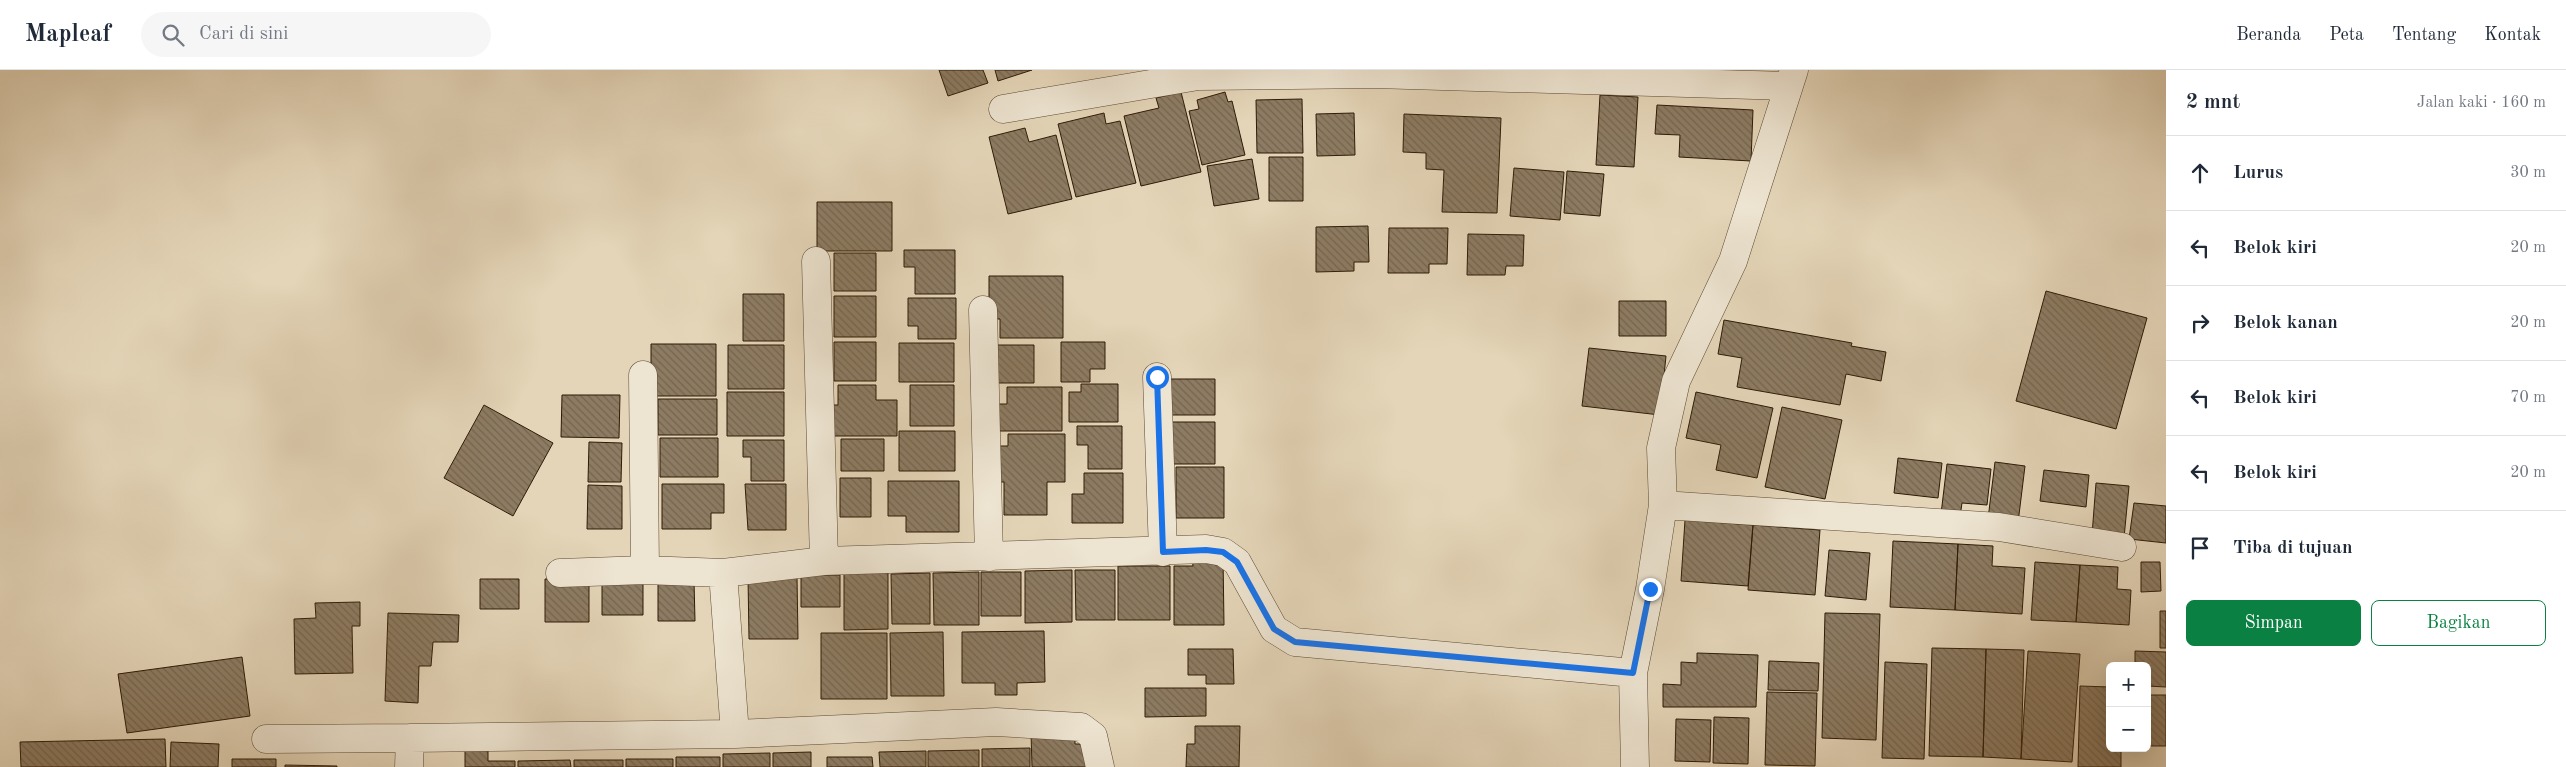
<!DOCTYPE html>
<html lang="id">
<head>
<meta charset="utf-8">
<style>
  body { margin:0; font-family:"Old Standard TT",serif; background:#f6f6f7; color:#1f2937 }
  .controls { position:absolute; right:15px; bottom:15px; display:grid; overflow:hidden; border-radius:8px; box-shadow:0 5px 20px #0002 }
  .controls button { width:45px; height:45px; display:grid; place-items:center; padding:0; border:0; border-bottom:1px solid #e0e1e3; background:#fff; color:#1f2937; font:25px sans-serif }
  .stop { position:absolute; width:15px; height:15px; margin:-11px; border:4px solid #1a73e8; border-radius:50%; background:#fff }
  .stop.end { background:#1a73e8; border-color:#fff; box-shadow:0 1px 5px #0008 }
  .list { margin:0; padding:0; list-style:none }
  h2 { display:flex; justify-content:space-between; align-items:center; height:65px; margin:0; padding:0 20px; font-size:21px }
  h2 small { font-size:16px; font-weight:400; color:#747a83 }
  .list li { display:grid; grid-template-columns:32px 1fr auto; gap:15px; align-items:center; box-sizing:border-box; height:75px; padding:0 20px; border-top:1px solid #e0e1e3 }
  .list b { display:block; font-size:19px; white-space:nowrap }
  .list em { font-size:16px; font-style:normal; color:#747a83 }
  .actions { display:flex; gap:10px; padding:15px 20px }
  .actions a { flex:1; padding:11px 0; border:1px solid #0b8043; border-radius:8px; text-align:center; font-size:18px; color:#0b8043 }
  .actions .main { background:#0b8043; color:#fff }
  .icon { flex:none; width:28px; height:28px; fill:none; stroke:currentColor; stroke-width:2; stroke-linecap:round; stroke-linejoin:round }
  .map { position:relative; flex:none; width:2166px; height:697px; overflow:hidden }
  header { display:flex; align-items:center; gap:30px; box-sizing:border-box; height:70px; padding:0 25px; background:#fff; border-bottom:1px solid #e0e1e3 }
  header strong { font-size:24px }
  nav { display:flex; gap:28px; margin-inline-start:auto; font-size:18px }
  .search { width:350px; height:45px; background:#f6f6f7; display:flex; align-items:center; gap:12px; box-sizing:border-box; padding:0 18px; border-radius:28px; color:#747a83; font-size:19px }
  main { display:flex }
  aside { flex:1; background:#fff }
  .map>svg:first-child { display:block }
</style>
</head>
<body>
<header>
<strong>Mapleaf</strong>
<div class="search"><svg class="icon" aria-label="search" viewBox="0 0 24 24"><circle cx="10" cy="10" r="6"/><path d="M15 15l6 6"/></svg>Cari di sini</div>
<nav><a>Beranda</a><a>Peta</a><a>Tentang</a><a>Kontak</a></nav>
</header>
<main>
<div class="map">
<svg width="2166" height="697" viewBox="0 0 2166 697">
  <defs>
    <pattern id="building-back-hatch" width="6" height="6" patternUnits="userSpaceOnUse" patternTransform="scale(1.25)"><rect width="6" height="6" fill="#8d7c63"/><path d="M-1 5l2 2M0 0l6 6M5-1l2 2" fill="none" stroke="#746550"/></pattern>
  </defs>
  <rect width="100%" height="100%" fill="#e4d5b8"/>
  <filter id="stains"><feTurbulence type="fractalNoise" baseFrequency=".004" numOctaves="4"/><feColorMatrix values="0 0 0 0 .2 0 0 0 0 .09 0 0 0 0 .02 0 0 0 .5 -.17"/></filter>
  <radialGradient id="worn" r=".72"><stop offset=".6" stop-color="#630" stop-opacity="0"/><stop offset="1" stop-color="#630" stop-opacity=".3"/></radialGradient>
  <!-- building -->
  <path fill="url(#building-back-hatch)" stroke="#2e1b07" d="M939,0H983L988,13L948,26Z
    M995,0H1032L998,11Z
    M1181,22L1201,102L1141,116L1124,46L1159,38L1156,28Z
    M1225,22L1228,32L1232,31L1245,85L1202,95L1189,41L1199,39L1197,30Z
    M1600,25L1638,27L1634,97L1596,95Z
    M1302,29L1303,83H1257L1256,30Z
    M1657,35L1753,40L1751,91L1679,87L1680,65L1655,64Z
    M1104,43L1106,54L1120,51L1136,113L1076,127L1058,54Z
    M1354,43L1355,85L1317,86L1316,44Z
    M1404,44L1501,48L1497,143L1442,142L1444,100L1426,99V83L1403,82Z
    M1025,58L1029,72L1056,65L1072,129L1008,144L989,67Z
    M1269,87H1303V131H1269Z
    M1252,89L1259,129L1214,136L1207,96Z
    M1514,98L1564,102L1560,150L1510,146Z
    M1567,101L1604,104L1600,146L1564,143Z
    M817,132H892V181H817Z
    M1368,156L1369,192H1354V201L1316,202V157Z
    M1389,158H1448L1447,194H1429V203H1388Z
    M1468,164L1524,165L1523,196H1506L1505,205H1467Z
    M904,180H955V224H915V197H904Z
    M834,183H876V221H834Z
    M989,206H1063V268H1000V249H989Z
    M2046,221L2147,248L2116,359L2016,331Z
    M743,224H784V271H743Z
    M834,226H876V267H834Z
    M908,228H956V269H918V256H908Z
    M1619,231H1666V266H1619Z
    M1724,250L1852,273L1851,276L1886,282L1881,311L1846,304L1840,335L1737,317L1742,288L1718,284Z
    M834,272H876V311H834Z
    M1061,272H1105V299H1090V312H1061Z
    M899,273H954V312H899Z
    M651,274H716V326H651Z
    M728,275H784V319H728Z
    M990,275H1034V313H990Z
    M1589,278L1666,286L1660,345L1582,336Z
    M1169,309H1215V345H1169Z
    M1081,314H1118V352H1069V322H1081Z
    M838,315H876V330H897V366H825V335H838Z
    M910,315H954V356H910Z
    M1007,317H1062V361H992V334H1007Z
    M727,322H784V366H727Z
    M1696,322L1773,338L1757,408L1716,400L1721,375L1686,368Z
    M562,325H620L619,368L561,367Z
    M658,329H717V365H658Z
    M484,335L553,373L513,446L444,408Z
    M1782,337L1842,350L1825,429L1765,417Z
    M1172,352H1215V394H1172Z
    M1077,356H1122V399H1088V375H1077Z
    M899,361H955V401H899Z
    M1008,364H1065V412H1047V445H1004V412H991V376H1008Z
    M660,368H718V407H660Z
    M841,369H884V401H841Z
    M743,370H784V411H751V387H743Z
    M589,372L622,373L621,412H588Z
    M1898,388L1942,393L1938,428L1894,423Z
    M1995,392L2025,396L2018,453L1988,449Z
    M1947,394L1991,399L1987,435L1962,433L1960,447L1941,444Z
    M1176,397H1224V448H1176Z
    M2044,400L2089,405L2086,437L2040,431Z
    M1084,403H1123V453H1072V424H1084Z
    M840,408H871V447H840Z
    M888,411H959V462H906V446H888Z
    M2096,413L2129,416L2124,468L2092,465Z
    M662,414H724V443H711V459H662Z
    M745,414H786V460H748Z
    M588,415L622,416V459H587Z
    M2134,433L2166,436V473L2129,469Z
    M1685,450L1753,455L1748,516L1681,511Z
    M1753,455L1820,460L1815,525L1748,520Z
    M1893,471L1958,474L1955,540L1890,537Z
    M1958,474L1993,476L1992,496L2025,498L2022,544L1955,540Z
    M1829,480L1870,483L1866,530L1825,526Z
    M1192,487H1223L1224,555H1174V496H1193Z
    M2035,492L2080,495L2076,552L2031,550Z
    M2141,492H2160L2161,521L2141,522Z
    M888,493V559L844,560V501Z
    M2080,495L2118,497L2117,519L2131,520L2129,555L2076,552Z
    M1118,496H1170V550H1118Z
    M1072,500V552L1025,553V501Z
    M1075,500H1115V550H1076Z
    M979,502V555H934L933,503Z
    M981,502H1021V546H981Z
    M930,503V554H892L891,504Z
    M801,505H840V537H801Z
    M748,507H797L798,569H749Z
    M480,509H519V539H480Z
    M545,509H589V552H545Z
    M602,510H643V545H602Z
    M658,511H694L695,551H658Z
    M360,532V556H352L353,603L295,604L294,549L316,548L315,533Z
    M2160,541H2166V578H2160Z
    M388,543L459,545L458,572H433L431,596H419L418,633L385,631Z
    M1825,543L1880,544L1876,670L1822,668Z
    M1044,561L1045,612L1017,613V625H995V613H962V562Z
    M943,562L944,626H891L890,563Z
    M821,563H887V629H821Z
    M1932,578L1986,579L1983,687L1929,686Z
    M1188,579H1233L1234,614H1206V605H1188Z
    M1986,579L2024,580L2021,689L1983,687Z
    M2028,581L2080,584L2072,692L2021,689Z
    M2135,581L2166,582V617L2147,616V596H2135Z
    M1697,583L1758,585L1756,637H1663V614L1681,615V592L1697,593Z
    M242,587L250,646L127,663L118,604Z
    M1769,591L1819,593L1818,621L1768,620Z
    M1885,592L1927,594L1924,689L1882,688Z
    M2080,616L2110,617V678H2121V697H2078Z
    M1145,618H1206V646L1145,647Z
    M1767,622L1817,623L1815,696L1765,695Z
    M2147,625H2166V676H2147Z
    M1714,647L1749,648L1748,694L1713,693Z
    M1676,649L1711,650L1710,692L1675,691Z
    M1195,656H1240L1239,697H1186L1187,674H1195Z
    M1031,663H1075V674H1088L1089,697H1032Z
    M165,669L166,697H21L20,672Z
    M171,672L219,674L218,697H170Z
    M465,676H488V691H515V697H465Z
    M1030,678V697H982V679Z
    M979,680V697H928V681Z
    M926,681V697H880L879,682Z
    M811,682V697H773V683Z
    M770,683V697H723V684Z
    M676,687H720V697H676Z
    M827,687H872L873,697H827Z
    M232,689H276V697H232Z
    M626,689H673V697H626Z
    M570,690L571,697H518V691Z
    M574,690H623V697H574Z
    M285,695L337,696V697H285Z"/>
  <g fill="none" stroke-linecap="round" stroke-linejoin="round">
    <defs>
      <path id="street" d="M1003,39L1198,6L1375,4L1788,16
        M816,191L824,491
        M983,240L989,487
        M643,305L645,500
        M1157,307L1163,482
        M1663,435L1999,457L2122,477
        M560,503L645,500L723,503L824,491L1206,479L1223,482L1237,492L1274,559L1295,572L1633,603
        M723,503L735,664
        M266,669L410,668
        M409,697L410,668L735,664L996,652L1081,657L1093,666L1100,697
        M1635,697L1633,603L1650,519L1663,435L1661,378L1676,311L1733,191L1794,0"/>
    </defs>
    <!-- street casing -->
    <use href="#street" stroke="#5c4a33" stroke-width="29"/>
    <!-- street -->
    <use href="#street" stroke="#ede4d1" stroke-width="28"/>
  </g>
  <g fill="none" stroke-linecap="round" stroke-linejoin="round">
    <!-- route -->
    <path stroke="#1a73e8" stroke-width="6" d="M1157,307L1163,482L1206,480L1223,482L1237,492L1274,559L1295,572L1633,603L1650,519"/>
  </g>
  <rect width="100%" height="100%" filter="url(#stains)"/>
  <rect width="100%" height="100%" fill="url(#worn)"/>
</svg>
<div class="controls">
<button>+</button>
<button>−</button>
</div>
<div class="stop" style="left:1157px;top:307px"></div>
<div class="stop end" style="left:1650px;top:519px"></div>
</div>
<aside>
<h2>2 mnt<small>Jalan kaki · 160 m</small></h2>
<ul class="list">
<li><svg class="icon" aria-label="ahead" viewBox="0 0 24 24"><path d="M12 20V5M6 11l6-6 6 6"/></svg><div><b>Lurus</b></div><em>30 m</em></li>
<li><svg class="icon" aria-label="left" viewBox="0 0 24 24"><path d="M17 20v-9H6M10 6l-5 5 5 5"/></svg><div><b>Belok kiri</b></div><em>20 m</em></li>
<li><svg class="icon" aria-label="right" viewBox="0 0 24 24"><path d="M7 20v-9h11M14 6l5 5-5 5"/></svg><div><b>Belok kanan</b></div><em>20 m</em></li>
<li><svg class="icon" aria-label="left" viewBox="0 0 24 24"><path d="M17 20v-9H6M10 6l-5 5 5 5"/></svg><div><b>Belok kiri</b></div><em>70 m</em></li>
<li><svg class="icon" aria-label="left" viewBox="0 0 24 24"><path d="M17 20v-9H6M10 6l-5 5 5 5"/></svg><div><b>Belok kiri</b></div><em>20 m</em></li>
<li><svg class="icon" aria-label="arrive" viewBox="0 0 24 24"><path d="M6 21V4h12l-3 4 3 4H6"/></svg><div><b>Tiba di tujuan</b></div></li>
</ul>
<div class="actions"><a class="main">Simpan</a><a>Bagikan</a></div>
</aside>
</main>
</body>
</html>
